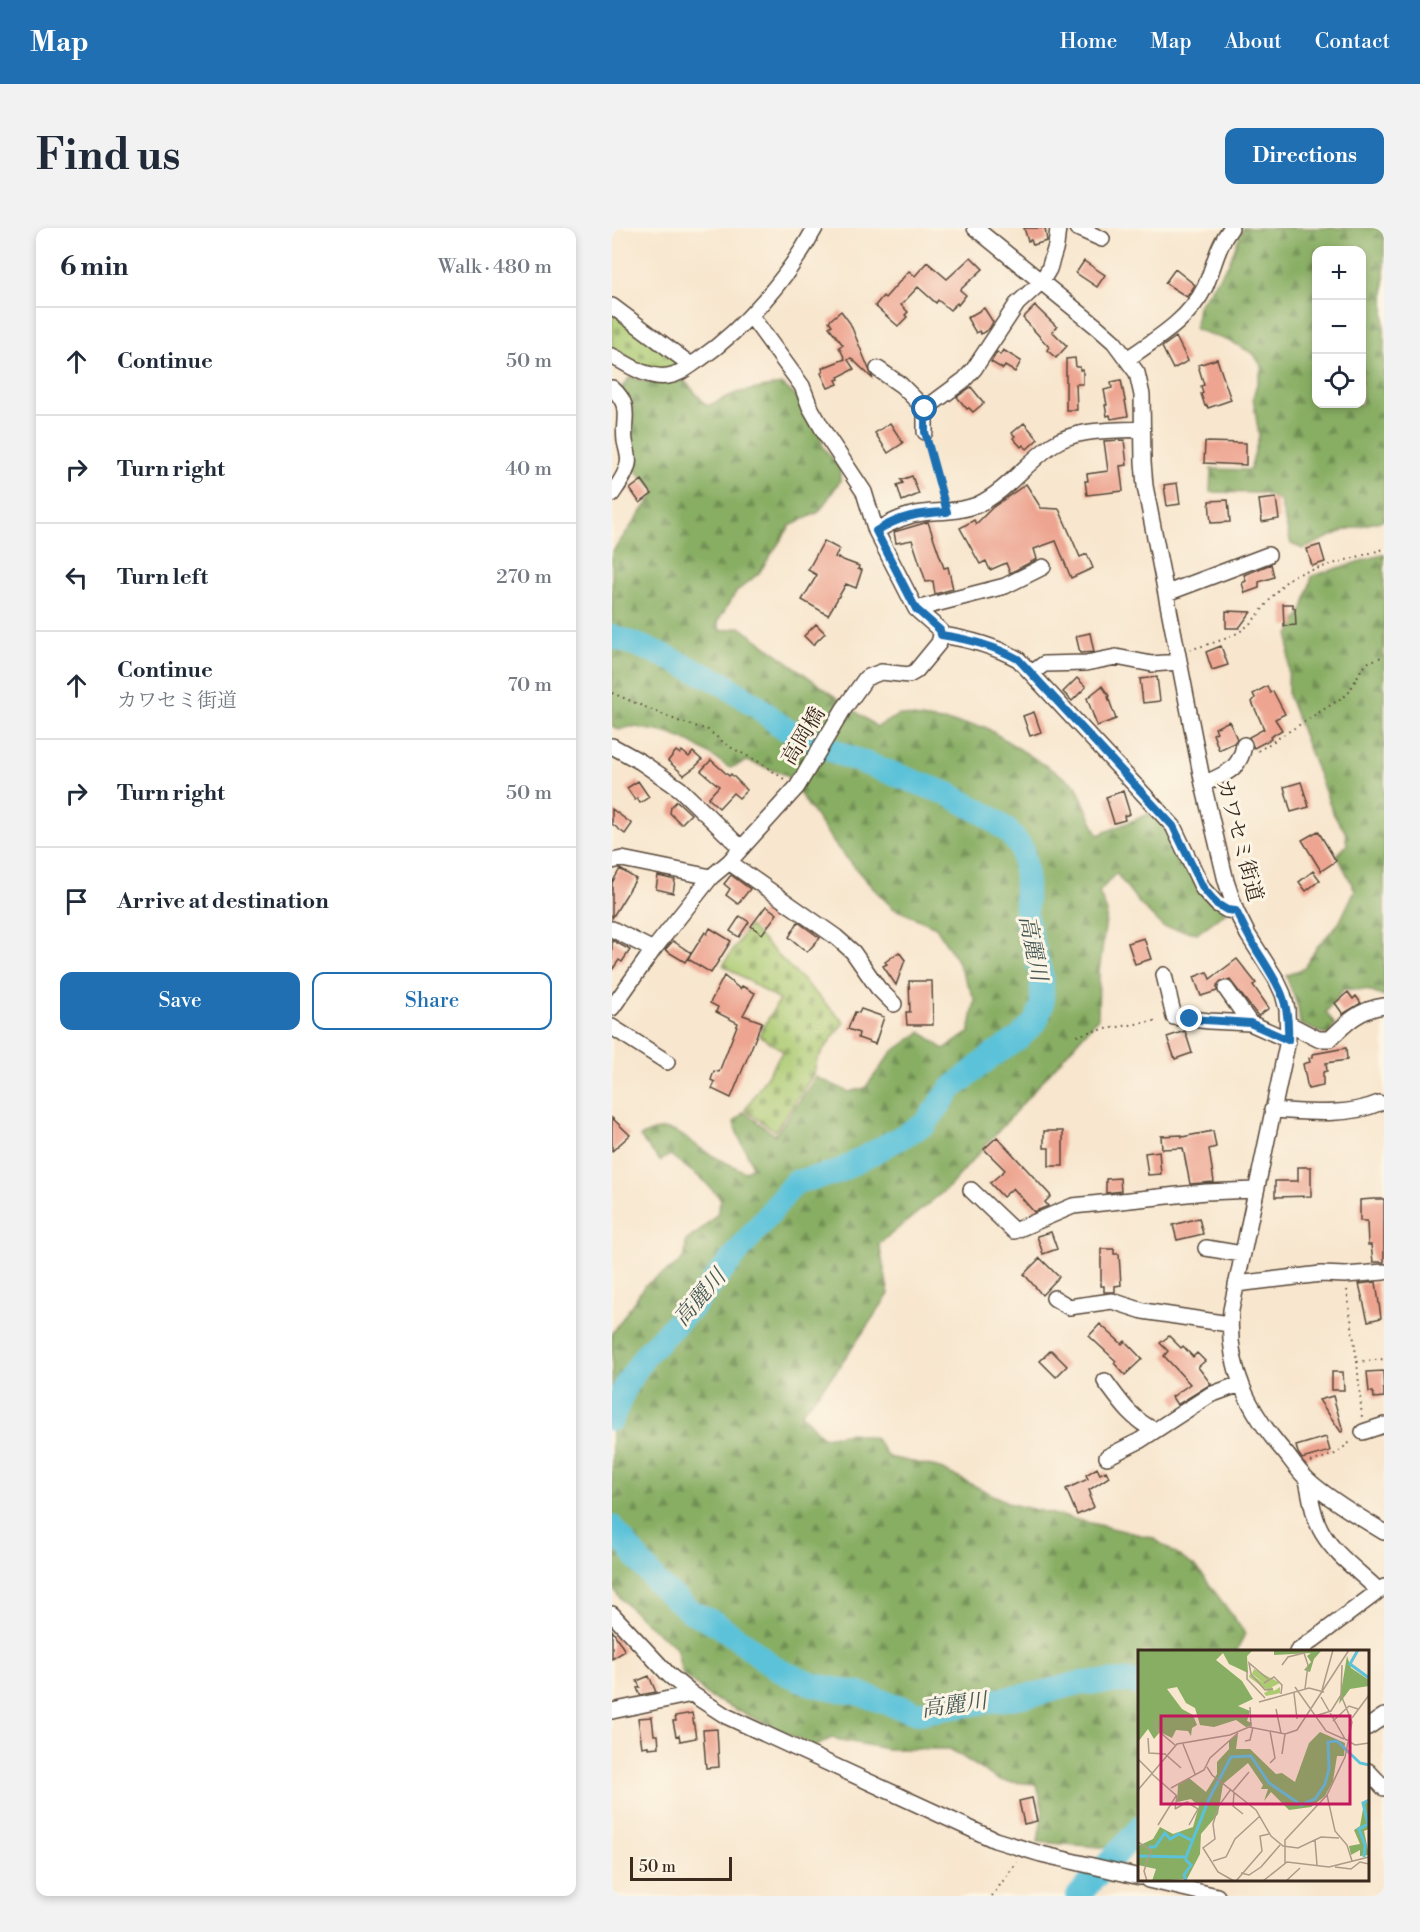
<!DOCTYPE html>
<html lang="en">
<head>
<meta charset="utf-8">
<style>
  body { margin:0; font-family:"Libre Bodoni","Noto Serif JP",serif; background:#f2f2f3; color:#1f2937 }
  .controls { position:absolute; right:18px; top:18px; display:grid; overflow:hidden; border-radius:12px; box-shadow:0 3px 9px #0003 }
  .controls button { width:54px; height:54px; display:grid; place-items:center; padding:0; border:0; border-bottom:2px solid #e0e1e3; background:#fff; color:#1f2937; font:30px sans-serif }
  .scale { position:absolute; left:18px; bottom:15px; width:102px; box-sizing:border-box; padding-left:6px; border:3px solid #3b2a1e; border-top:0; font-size:16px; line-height:21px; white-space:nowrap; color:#3b2a1e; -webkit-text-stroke:4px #fcf5e5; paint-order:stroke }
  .stop { position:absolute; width:18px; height:18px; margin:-14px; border:4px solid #1f6fb2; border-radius:50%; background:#fff }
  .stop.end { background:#1f6fb2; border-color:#fff; box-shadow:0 2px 6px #0008 }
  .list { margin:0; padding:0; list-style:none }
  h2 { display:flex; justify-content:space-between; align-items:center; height:78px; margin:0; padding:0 24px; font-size:26px }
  h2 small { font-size:20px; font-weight:400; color:#747a83 }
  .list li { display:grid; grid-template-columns:39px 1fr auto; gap:18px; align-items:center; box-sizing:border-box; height:108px; padding:0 24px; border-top:2px solid #e0e1e3 }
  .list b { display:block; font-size:22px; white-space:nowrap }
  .list p { margin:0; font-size:20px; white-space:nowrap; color:#747a83 }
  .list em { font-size:20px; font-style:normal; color:#747a83 }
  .actions { display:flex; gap:12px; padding:18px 24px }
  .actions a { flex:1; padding:14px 0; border:2px solid #1f6fb2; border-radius:12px; text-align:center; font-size:21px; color:#1f6fb2 }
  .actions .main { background:#1f6fb2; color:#fff }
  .icon { flex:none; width:33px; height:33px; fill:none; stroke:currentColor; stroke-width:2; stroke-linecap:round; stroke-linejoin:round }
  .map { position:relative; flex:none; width:772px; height:1668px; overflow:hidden; border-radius:12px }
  header { display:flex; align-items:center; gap:36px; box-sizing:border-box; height:84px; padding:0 30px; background:#1f6fb2; color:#fff }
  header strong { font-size:28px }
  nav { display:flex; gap:33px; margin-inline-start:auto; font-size:21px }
  .intro { display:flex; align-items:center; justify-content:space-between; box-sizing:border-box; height:144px; padding:0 36px }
  h1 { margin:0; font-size:42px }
  .button { padding:15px 27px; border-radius:12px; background:#1f6fb2; color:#fff; font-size:21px; font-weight:700 }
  main { display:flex; gap:36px; padding:0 36px }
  aside { flex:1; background:#fff; border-radius:12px; box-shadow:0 3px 9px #0003 }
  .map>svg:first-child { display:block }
</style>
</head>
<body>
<header>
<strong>Map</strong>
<nav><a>Home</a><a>Map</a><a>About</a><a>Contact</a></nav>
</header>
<div class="intro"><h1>Find us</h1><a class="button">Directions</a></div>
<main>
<aside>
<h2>6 min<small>Walk · 480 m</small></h2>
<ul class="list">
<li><svg class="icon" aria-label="ahead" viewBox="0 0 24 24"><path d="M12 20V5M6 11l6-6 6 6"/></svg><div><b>Continue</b></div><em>50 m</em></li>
<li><svg class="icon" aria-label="right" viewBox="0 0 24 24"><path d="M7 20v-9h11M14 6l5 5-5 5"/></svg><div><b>Turn right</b></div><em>40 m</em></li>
<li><svg class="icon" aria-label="left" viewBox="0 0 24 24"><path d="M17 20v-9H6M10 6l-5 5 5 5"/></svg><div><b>Turn left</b></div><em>270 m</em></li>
<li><svg class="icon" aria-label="ahead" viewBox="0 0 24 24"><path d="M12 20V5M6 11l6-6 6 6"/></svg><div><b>Continue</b><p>カワセミ街道</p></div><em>70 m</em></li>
<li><svg class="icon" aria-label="right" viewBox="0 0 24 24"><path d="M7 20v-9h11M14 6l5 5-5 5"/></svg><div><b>Turn right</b></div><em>50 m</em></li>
<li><svg class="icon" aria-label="arrive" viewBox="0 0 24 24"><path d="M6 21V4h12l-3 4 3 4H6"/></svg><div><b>Arrive at destination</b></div></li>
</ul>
<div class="actions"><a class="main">Save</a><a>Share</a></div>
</aside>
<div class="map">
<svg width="772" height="1668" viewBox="0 0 772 1668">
  <defs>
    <pattern id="forest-firs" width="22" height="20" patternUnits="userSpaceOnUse" patternTransform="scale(1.5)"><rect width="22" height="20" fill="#88ae64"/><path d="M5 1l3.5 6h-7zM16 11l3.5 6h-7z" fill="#708e52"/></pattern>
    <pattern id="cemetery-stones" width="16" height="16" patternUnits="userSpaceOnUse" patternTransform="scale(1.5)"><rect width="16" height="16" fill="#abca72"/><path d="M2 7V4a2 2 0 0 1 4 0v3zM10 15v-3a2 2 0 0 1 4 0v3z" fill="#8ca45d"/></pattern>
  </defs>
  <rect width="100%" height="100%" fill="#fcf5e5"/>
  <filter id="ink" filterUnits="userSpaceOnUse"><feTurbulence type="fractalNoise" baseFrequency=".0167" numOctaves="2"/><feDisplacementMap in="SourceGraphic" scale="12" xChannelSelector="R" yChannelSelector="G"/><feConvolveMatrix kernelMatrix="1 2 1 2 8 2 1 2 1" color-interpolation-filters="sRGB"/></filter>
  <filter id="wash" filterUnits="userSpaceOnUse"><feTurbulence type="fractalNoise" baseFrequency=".008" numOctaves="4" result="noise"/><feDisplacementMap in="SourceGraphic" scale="24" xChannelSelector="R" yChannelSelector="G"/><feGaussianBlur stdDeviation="1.35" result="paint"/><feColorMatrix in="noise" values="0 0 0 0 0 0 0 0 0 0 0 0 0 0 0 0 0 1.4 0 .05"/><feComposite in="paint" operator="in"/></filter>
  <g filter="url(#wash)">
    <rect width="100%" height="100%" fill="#f8e6ce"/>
    <!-- forest -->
    <path fill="url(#forest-firs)" stroke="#626c41" stroke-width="1.5" fill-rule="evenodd" d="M631,0H772V292L733,302L691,321L679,316L668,273L651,265L598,264L599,241L638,242L647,208L641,169L650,139L642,126L620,114L583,101L586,78L616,37ZM704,22H750V176H704Z
      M18,149L36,154L72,152L95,178L124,165L170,156L206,188L211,219L228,240V253L207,284L178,298L147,345L124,364L106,393L108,403L128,399L265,499L287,487L373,499L464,557L486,607L544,583L614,684L586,705L551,699L527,675L504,645L487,664L495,684L487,744L486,790L338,958L267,1016L277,1066L225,1142L189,1185L210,1209L240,1205L264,1211L276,1229L325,1239L399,1276L541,1310L586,1341L633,1405L625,1423L528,1424L527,1622L426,1614L431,1583L425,1556L388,1553L338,1521H275L219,1510L203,1519L98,1469L70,1445L64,1419L35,1396L9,1371L0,1359V1106L33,1057L65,1037L73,1028L74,1013L89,1002L105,986L109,971L91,952L58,927L48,933L28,909C66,889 72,914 103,929C113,935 123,938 133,944L140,938C136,922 124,910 122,894L132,884L163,907L204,849L237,864L253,860L280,824L309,804L332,821L357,805L363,772L344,731L324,699L281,680L258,657L224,618L175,547L135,533L118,540C91,522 71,506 39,502C22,500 26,496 7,502L0,498V324L45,263L25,244L20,215L21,181L8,162Z
      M772,326V769L755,762L732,761L714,784L723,797L717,808L688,796L686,779L674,748L692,740L705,719L727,695L743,662L725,627L735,617L733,603L722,587L676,467L677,407L691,381L700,348Z"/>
    <!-- cemetery -->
    <path fill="url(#cemetery-stones)" stroke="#737a48" stroke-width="1.5" d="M0,83L68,136C38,150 25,134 0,119Z
      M137,698L232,794L210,824L204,834L202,846L163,903L133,882L171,823L147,807L167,772L111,737Z"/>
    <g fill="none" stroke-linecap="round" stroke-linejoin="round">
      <!-- river -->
      <path stroke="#5cc2d9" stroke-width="24" d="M0,408L44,424L110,455L146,479L170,499L231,527L336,566L375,587L397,604L410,621L414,649V690L430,750V777L424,793L407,810L378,829L339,861L313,896L224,945L183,954L84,1075L34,1126L14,1157L0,1191
        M0,1299L46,1356L78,1383L105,1396L132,1415L159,1437L175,1446L203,1457L248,1466L306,1485L429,1465L467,1455L517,1453L528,1456
        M466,1668L522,1607L528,1599"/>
    </g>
    <g id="blocks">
      <!-- building -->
      <path fill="#eda490" d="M412,0H433L435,13L421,17L419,12L416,13Z
        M359,29L371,41L348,62L354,67L346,77L345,75L338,82L326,72L324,75L306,59L289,77L296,84L293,87L295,89L286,98L263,78L271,68L273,70L297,43L303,48L315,34L335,51Z
        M472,33L493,47L485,59L464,45Z
        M563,41L583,57L575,69L553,55Z
        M423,78L445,99L440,103L455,118L444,130L435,122L437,119L411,90Z
        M372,80L381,94L377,101L369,106L367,103L364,105L355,90Z
        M229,83L238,95L261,151L239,130L236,132L242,141L226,149L227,151L224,152L226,156L216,160L209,145L211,144L210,140L233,131L227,119L231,117L217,99L220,97L217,93Z
        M564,109L576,133L561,141L550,119Z
        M391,122L409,133L403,144L393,138L391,141L379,134L385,124L388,127Z
        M463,130L464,139H468V142H471V156H464L465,182H454V131Z
        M605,131L619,172L596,180L595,177L593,178L589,166L591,165L589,158L592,157L586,137Z
        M509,152L516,188L499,191L498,187L495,188L493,177H495L492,162L500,160L499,154Z
        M359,159L372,175L361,184L357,180L355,181L345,169Z
        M278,195L291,215L276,225L263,205Z
        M412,195L426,211L415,221L411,217L409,219L401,210L403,208L400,205Z
        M512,212L515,237L508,238L511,263L475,267L473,253H476L475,246L496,243L492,213Z
        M593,214L634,215V237L592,235Z
        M300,248L307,266L290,273L285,257L291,255L289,252Z
        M30,252L40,266L28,275L18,261Z
        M565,255L568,276L555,278L552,257Z
        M414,256L429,280L447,281L468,329L475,326L481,340L459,350L444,313L422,321L425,331L398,345L394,335L378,342L374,333L368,336L348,300L362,292L364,296L380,280Z
        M664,270L667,291L650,294L647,272Z
        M616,272L618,294L599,295L597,273Z
        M316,294L332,340L336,339L341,361L323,366L321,353L314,354L300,312L284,315L282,304Z
        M212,313L227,321L223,329L247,338L246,341L250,342L244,360L234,356L216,387L190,372L205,347L196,342Z
        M708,317L713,334L700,338L695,321Z
        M659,336L662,349L647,354V360L633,365L630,355L634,353L632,347Z
        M671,376H681V380H683L684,397L672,398Z
        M614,383L639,384L627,400H614Z
        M204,396L213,405L201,417L192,408Z
        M478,405L482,424L468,425L464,408Z
        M609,418L616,437L600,442L594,424Z
        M545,449L548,473L531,475L528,451Z
        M465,450L474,459L460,473L451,464Z
        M490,458L497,468L496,469L504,491L485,498L475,470Z
        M655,458L658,465L661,463L673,486L663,491L670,502L658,509L659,511L642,520L637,509L652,501L640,474L643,470L641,466Z
        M422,484L429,504L418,508L411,488Z
        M617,493L625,511L622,515L607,522L601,506L605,504L603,500Z
        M64,523L68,526L70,523L77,529L81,524L90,532L83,539L72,547L56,533Z
        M99,532L117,548L119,546L135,562L127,570L121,565L107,580L96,570L107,558L89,543Z
        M26,553L37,569L28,575L25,570L23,572L15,560Z
        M689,554L697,579L679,584L672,559Z
        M511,563L518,586L512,588L513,592L502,595L494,569Z
        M65,573L79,586L69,596L58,585L59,579Z
        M0,581L20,596L13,606L0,596Z
        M706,603L724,633L709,643L690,612Z
        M8,641L24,651L0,690V655Z
        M701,643L708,652L694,663L687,654Z
        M119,647L138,661L126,676L114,667L118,661L112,656Z
        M46,648L63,652L61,665L44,661Z
        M154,678L165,686L150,706L139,698Z
        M128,688L137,694L127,709L118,703Z
        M186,694L208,710L195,724L177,709Z
        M98,700L119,713L99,745L76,731L93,704L95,706Z
        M532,710L539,731L523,736L516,715Z
        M0,712L18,722L10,734L7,732L0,742Z
        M61,713L79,725L73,734L53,722Z
        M287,724L293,732L284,757L271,738L275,736L273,734Z
        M625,731L644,755L641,757L657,780L646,788L618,752L609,753L605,757V763L589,768L582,749L595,744L598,751Z
        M112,748L128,761L130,758L143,765L131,787L150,794L119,870L100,861L103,854L99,852L102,843L107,844L126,795L104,784L106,779L98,775Z
        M297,753H320L321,797H295L294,784H298Z
        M736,764L741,771L744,768L749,775L731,786L723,775Z
        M249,781L272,789L263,816L246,810L247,805L236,801L243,784L247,785Z
        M573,803L580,825L563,831L555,809Z
        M734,820L735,832L714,835L715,843L711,844V858L696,861L691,836L698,834L697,830L701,829V826Z
        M0,890L18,907L0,923Z
        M432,903H451V938H437V920H432Z
        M601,903L604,919L597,921L602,954L578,956L571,920L550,921L549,908L570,907V909Z
        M385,909L439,968L433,974L436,978L422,984L401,960L391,969L378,955L393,942L372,921Z
        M547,923L549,946L536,947L533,925Z
        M686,939H699V968L663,969V953H686Z
        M508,950L509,963L494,965V951Z
        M761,971H772V1034H761L759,1017H756L755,993H748V972Z
        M587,990L591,1006L565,1012L561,997Z
        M439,1004L445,1021L431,1026L425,1008Z
        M489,1021H502V1026H507L509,1057L503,1058V1064H492V1058H489Z
        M428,1030L447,1049L430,1067L412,1046Z
        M764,1054L769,1090L756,1093L747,1056Z
        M488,1096L510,1116L513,1113L530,1131L513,1147L502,1135L504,1133L477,1108Z
        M557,1108L569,1120L571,1118L581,1129L585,1125L593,1133L586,1139L599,1156L565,1177L560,1169L578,1156L552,1128L556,1123L548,1115Z
        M439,1122L455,1138L444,1149L428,1133Z
        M771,1143L772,1169L762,1170L761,1164H757L755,1144Z
        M720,1144H731L732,1162H720Z
        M721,1168L731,1203L729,1204L707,1172Z
        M714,1209L718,1223L690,1231L686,1225L684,1218Z
        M485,1240L488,1246L494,1243L497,1249L477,1262L479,1267L477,1268L482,1279L465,1287L454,1261L476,1251L474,1247Z
        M0,1402L13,1423L0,1431Z
        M37,1448L44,1464L28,1467L25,1460L28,1459L25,1453Z
        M80,1485L84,1510L68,1513L67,1507L64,1508L61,1493H64L63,1488Z
        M40,1489L42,1507H46L47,1519L36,1520V1518L30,1519L26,1490Z
        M105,1501L107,1539L94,1540L91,1502Z
        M420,1570L425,1593L412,1596L407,1573Z"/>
    </g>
  </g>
  <g filter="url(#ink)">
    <use href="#blocks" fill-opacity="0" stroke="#574638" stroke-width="1.5"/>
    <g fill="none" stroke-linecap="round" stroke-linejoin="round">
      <defs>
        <path id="minor" d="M363,0L485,99L502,114L525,145L530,167L531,234L533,258L591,556L614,653L624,683L636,707L664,751L671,766L675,781L676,812L619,1082C614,1140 637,1184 675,1227C681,1235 688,1245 696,1252C715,1270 749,1290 772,1304
          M465,0L490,11
          M0,78L79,137
          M0,128C17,137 35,151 56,148C69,146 77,138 88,131C133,100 177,48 203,0
          M515,131C544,111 577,92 593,59C602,39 605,18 619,0
          M266,141L289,157L313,181V204
          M0,160C21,179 10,189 13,213C14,220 18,229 16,236C14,247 6,257 0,266
          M313,181L352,152L362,141L405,76L430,53L437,41L444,18L446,0
          M264,303C279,294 293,287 311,285C330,283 346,284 365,277C395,263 413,236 440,217C465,200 501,203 530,201
          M555,365L656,327
          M304,381L393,358L431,339
          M329,407C357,411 382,418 406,431L561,598L591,661L605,676L615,682L624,683
          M420,445L432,436L474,435L504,429L540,436L567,434
          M0,518L29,534L68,561L129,620
          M591,556C613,546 628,542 632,517
          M0,633L10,631L99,649
          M117,634L224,709L241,724L266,760L282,776
          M0,701L41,722
          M552,747L562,789L597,793L638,795L676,812
          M614,761L638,795
          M0,780L41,722L99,649L117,634L185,559L231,482L254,450L269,444L297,447L304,443L327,415L329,407L328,402L304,381L264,303L252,264L214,207L198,179L190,158L139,88
          M677,796L706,811H718C734,795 748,781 772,778
          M0,799L55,834
          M660,882C695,884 734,889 767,875
          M359,962L402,1003L461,978L594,964L642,962
          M594,1020L630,1026
          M624,1056L709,1046L733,1047L772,1044
          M442,1070L457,1079L500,1073L531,1083L617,1096
          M493,1153C508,1173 519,1191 542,1202
          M751,1204L772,1197
          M495,1229L527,1213L598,1167L628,1156
          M695,1252C699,1270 701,1290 711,1306C724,1328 749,1345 767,1363
          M0,1386L57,1447L80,1466L114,1488L383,1612L429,1626L528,1649
          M685,1424L772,1359
          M0,1483L80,1466
          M756,1499L772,1488
          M756,1543L772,1560
          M536,1652L605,1668"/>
      </defs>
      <!-- minor casing -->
      <use href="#minor" stroke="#574638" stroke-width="18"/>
      <!-- path -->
      <path stroke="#574638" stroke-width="2" stroke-dasharray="1.5 4.5" stroke-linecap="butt" d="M317,218L331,270
        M578,422C594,416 613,413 627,404C650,390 660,361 683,347L772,321
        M0,465L66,493L96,502L116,518L149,535L172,551
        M646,523L736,466L749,442L757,434L772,428
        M465,808L477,804L547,792
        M735,1062L745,1134L750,1190
        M745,1134L772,1131
        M699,1234L723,1226L741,1212
        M380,1668L405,1634"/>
      <!-- minor -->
      <use href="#minor" stroke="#fff" stroke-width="15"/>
    </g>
  </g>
  <g fill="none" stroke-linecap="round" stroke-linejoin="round" filter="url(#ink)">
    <!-- route -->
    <path stroke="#1f6fb2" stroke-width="8" d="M313,181V204L335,284C306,285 289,288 264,303L304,381L328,402L329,407C357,411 382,418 406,431L561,598L591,660L605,676L615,682L624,683C632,699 639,714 649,729C668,759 678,775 676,812L638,795L578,791"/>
  </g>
  <g text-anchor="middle" stroke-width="6" stroke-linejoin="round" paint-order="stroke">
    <!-- street labels -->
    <g font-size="21" fill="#3b2a1e" stroke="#fcf5e5">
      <text transform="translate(191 508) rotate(-59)" y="7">高岡橋</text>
      <text transform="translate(628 612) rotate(75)" y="7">カワセミ街道</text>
    </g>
    <!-- water labels -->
    <g font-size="22" font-style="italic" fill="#455856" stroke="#fcf5e5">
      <text transform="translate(422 720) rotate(79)" y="8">高麗川</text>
      <text transform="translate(87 1069) rotate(-49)" y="8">高麗川</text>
      <text transform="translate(342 1476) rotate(-8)" y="8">高麗川</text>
    </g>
  </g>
  <!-- overview -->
  <g transform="translate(526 1422)">
    <rect width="231" height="231" fill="#f8e6ce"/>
    <path d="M0,0H115L109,6L110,23L91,14L85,3L78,10L104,31L115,49L100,56L112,61L109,71L114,73L113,76L108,77L98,70L76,77L62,75L57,58L48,53L39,37L29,39L44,59L55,65L59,75L54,78L53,86L50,81L38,80L34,88L22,82L16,89L10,79L0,92ZM136,0H184L176,9L172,22L166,20L173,12L169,6L173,3L136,5ZM209,6L213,18L231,30V36L212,39L201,54ZM182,82L207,93L206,106H199L195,131L187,146L173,157L151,160L133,142L126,151L130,139H123L125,135L110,113L85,134L80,164L63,184L62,204L49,229L14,231L18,219L0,215V196L15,189L22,177L35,184L55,177L61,156L53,149L39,152L40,135L51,128L68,142L79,124V112L91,99V91L100,84L98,99H112L138,124L144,123L157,132L171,93ZM231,149V179L226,181L231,205L222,206V200L213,205L211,196L222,194L216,180L222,176L226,153Z" fill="#88ae64"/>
    <path d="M116,19L142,33L134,37L136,41L142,37V43L128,46L126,43L130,41L111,27L112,24L126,33L114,24Z" fill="#abca72"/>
    <path fill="none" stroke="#5cc2d9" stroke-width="3" d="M220,0L212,14L231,28M11,197H17L27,183L32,189L41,184L53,190M0,206L48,207L71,149L93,107L113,106L131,133L163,155L177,149L187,134L191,119L190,92L199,91L222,113L231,115M226,207L227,195L221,179L230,174L225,153L231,150M47,209L53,215L46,225L48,231"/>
    <path fill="none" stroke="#ac9b88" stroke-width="1.5" d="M144,15L150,7L166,3L170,15L167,39M109,21V29L127,48M130,29L111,13L113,24L127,40L135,39M126,33L136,27L144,35L143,44M157,37L188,81L206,89M184,40L195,0M156,43L159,69M183,47L207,89L217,95L231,93M121,52L171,38L186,42M112,57L113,77M138,59L143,83M177,66L193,61L203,45M214,68L231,45M17,71L18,79L37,95M195,71L211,56L220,59M132,81L137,108L132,113M10,88L11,103L27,104L43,118M107,91L112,90L115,77M45,94L57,124M144,104L147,84M0,109L14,123M69,117L74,125L118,160L133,186L145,196L160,198L183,187L201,188M14,124L39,146L37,159M33,138L66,120L72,108L100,83M93,139L80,157L75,174L77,189L65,198L80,222L96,231M0,140L39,94L92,85L111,77L147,84L159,80L211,0M95,141L111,122M96,143L95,156L105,164M189,145L197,181L209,195L214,211M37,159L49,152L60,159L51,175M20,175L38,146M177,190L179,215M0,192L13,200L6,221L9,231M75,211L88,207L97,189L122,166M147,213V190L189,145L207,107L214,72L203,45L204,15M197,217L213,219L222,212L231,214M103,223L111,225L123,217L142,195M98,231L124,201L122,186L131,184M125,231L149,212L191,217L231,207M148,231L162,218"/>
    <path fill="#c2185b" fill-opacity="0.15" stroke="#c2185b" stroke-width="3" d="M23,66H212V154H23Z"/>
    <rect width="231" height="231" fill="none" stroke="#3b2a1e" stroke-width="3"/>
  </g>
</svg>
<div class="controls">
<button>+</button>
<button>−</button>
<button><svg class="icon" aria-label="locate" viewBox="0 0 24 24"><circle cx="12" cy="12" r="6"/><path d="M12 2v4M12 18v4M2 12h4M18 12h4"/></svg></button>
</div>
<div class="scale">50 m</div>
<div class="stop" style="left:313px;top:181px"></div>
<div class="stop end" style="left:578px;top:791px"></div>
</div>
</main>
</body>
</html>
